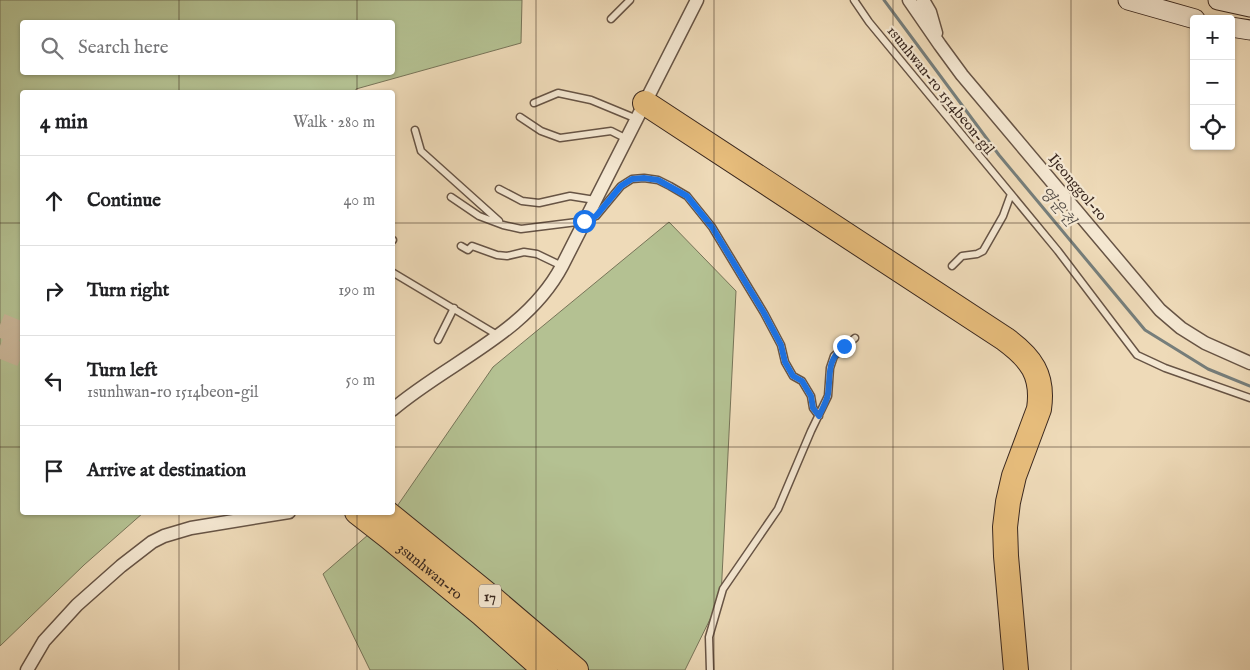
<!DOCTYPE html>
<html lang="en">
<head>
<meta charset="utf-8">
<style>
  body { margin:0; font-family:"IM FELL English","Noto Serif KR",serif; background:#f6f6f6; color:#202124 }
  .controls { position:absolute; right:15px; top:15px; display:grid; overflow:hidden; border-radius:5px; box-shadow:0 1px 4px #0004 }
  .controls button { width:45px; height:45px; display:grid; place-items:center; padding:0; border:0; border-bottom:1px solid #e0e0e0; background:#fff; color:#202124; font:25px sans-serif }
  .stop { position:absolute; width:15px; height:15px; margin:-11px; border:4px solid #1a73e8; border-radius:50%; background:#fff }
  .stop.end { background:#1a73e8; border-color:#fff; box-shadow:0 1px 5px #0008 }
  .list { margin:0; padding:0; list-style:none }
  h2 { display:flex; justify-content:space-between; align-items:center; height:65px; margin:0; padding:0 20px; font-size:21px }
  h2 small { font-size:16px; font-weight:400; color:#757577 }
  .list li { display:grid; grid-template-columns:32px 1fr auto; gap:15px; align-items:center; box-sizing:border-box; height:90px; padding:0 20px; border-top:1px solid #e0e0e0 }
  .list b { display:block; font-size:19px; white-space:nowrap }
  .list p { margin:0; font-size:16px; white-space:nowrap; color:#757577 }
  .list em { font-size:16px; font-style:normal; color:#757577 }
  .icon { flex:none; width:28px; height:28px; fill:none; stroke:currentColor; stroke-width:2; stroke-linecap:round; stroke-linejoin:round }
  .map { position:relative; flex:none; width:1250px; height:670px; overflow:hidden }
  .search { position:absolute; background:#fff; box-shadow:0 1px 4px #0004; left:20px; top:20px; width:375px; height:55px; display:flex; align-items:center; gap:12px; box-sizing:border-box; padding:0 18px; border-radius:5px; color:#757577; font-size:19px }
  .panel { position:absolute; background:#fff; box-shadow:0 1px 4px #0004; left:20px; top:90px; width:375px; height:425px; border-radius:5px }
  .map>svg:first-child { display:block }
</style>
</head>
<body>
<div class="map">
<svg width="1250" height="670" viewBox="0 0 1250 670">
  <rect width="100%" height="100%" fill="#eedab8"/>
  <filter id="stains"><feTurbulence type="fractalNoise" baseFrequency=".004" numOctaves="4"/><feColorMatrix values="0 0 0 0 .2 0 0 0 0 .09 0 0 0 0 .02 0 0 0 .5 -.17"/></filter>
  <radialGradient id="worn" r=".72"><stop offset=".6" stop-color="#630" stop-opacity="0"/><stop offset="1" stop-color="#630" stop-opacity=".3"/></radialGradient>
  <!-- green -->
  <path fill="#b4c192" stroke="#777458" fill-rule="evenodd" d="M0,0H522L521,43L356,89V92H22V512L143,513L84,565L0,646ZM22,22H392V72H22Z
    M669,222L736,291L721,597L685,670H370L323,574L391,515L493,367Z"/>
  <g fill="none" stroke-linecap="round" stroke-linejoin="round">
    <!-- stream -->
    <path stroke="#767e7b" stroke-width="3" d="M884,0L999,155L1145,330L1208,369L1250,386"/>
    <!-- highway-tunnel -->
    <path stroke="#cab699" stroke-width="24" stroke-dasharray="24 12" stroke-linecap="butt" d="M0,325L22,334
      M0,346L22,355"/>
    <defs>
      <path id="lane" d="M854,0L869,22L1058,251L1137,355L1165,368L1250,398
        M611,19L630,0
        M534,103L558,93L591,100L637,119
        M520,117L541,131L560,138L611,131L627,139
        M415,130L421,151L499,221
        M499,189L522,201L539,203L570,196L595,200
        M451,197L479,216L503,225L521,229L585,221L596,216L621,186L632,179L644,178L658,180L670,186L687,196L712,227L764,313L781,345L785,362L793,376L802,381L811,396L813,408L819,416
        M392,241L393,240
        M461,246L468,250L472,246L497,255L507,256L524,252L537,254L562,266
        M952,266L962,256L977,254L983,251L1003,216L1011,194
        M392,272L499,336
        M438,340L454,308
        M710,670L709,637L723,589L778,509L811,431L828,396L830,368L834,356L855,338"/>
      <path id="street" d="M909,0L940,45L962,75L1160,310L1181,328L1205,343L1250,363
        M923,0L930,12L936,33
        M392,410C448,362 526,334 562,266L697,0
        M27,670L44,641L77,605L121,566L152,542L164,536L191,528L289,512"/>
      <path id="secondary" d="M1128,0L1195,19
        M1218,0L1250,7
        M1231,27L1250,30"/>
      <g id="highway">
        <path d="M645,103L1005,339C1031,358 1044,375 1039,409L1014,476L1008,502L1005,527L1006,556L1016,670"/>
        <path id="s1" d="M357,512L389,537L482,614L545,670"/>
        <path d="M386,512L487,594L576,670"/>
      </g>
    </defs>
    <!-- lane casing -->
    <use href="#lane" stroke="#675445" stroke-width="9"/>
    <!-- street casing -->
    <use href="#street" stroke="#675445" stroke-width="15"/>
    <!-- secondary casing -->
    <use href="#secondary" stroke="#3a281f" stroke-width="21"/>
    <!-- highway casing -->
    <use href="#highway" stroke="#3a281f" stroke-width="26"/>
    <!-- lane -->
    <use href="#lane" stroke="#f4e7d1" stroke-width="6"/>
    <!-- street -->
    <use href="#street" stroke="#f4e7d1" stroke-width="12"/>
    <!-- secondary -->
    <use href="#secondary" stroke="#f4e7d1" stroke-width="19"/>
    <!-- highway -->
    <use href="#highway" stroke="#e7bd7c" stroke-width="24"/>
  </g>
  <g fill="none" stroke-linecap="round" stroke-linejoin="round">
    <!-- route -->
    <path stroke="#1a73e8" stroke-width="6" d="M584,221L596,216L621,186L632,179L644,178L658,180L687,196L712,227L764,313L781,345L785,362L793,376L802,381L811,396L813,408L819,416C822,409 827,401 828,394C831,373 826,362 844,346"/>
  </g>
  <!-- grid -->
  <path fill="none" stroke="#3a281f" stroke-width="1" stroke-opacity="0.55" d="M179,0V22M357,0V22M536,0V670M714,0V670M893,0V670M1071,0V670M179,72V92M357,72V92M0,223H22M392,223H1250M0,447H22M392,447H1250M179,512V670M357,512V670"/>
  <g text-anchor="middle" stroke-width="4.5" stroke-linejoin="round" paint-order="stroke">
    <!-- shield labels -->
    <rect fill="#f4e7d1" stroke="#726154" stroke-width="1" x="479" y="584.5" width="22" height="23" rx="4"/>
    <g font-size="14" font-weight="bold" fill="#3a281f">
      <text x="490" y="601">17</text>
    </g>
    <!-- street labels -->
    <g font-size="15" fill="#3a281f" stroke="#f4e7d1">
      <text transform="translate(941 90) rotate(51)" y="5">1sunhwan-ro 1514beon-gil</text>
      <text transform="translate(1078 187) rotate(50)" y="5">Ijeonggol-ro</text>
      <text dy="5" stroke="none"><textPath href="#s1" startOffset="94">3sunhwan-ro</textPath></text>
    </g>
    <!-- water labels -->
    <g font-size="16" font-style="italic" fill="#534c46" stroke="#f4e7d1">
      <text transform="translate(1058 206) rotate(50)" y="6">영운천</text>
    </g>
  </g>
  <rect width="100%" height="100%" filter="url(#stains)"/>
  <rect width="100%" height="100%" fill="url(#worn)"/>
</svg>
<div class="controls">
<button>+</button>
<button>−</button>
<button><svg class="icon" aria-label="locate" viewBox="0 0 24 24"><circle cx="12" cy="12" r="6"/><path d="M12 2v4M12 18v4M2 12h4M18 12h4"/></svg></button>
</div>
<div class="stop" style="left:584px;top:221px"></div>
<div class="stop end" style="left:844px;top:346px"></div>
<div class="search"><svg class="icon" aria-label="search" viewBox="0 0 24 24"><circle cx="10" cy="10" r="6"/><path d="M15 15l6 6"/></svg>Search here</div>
<section class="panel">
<h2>4 min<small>Walk · 280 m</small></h2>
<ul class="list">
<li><svg class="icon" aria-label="ahead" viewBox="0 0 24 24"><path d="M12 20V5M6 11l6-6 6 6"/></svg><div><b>Continue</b></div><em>40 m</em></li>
<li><svg class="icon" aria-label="right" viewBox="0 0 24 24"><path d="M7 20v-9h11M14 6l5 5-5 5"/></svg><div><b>Turn right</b></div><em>190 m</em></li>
<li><svg class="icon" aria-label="left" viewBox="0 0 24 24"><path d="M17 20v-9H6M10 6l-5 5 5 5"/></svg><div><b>Turn left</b><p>1sunhwan-ro 1514beon-gil</p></div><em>50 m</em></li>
<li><svg class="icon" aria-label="arrive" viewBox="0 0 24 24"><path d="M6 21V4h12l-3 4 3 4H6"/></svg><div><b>Arrive at destination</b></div></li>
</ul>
</section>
</div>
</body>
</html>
